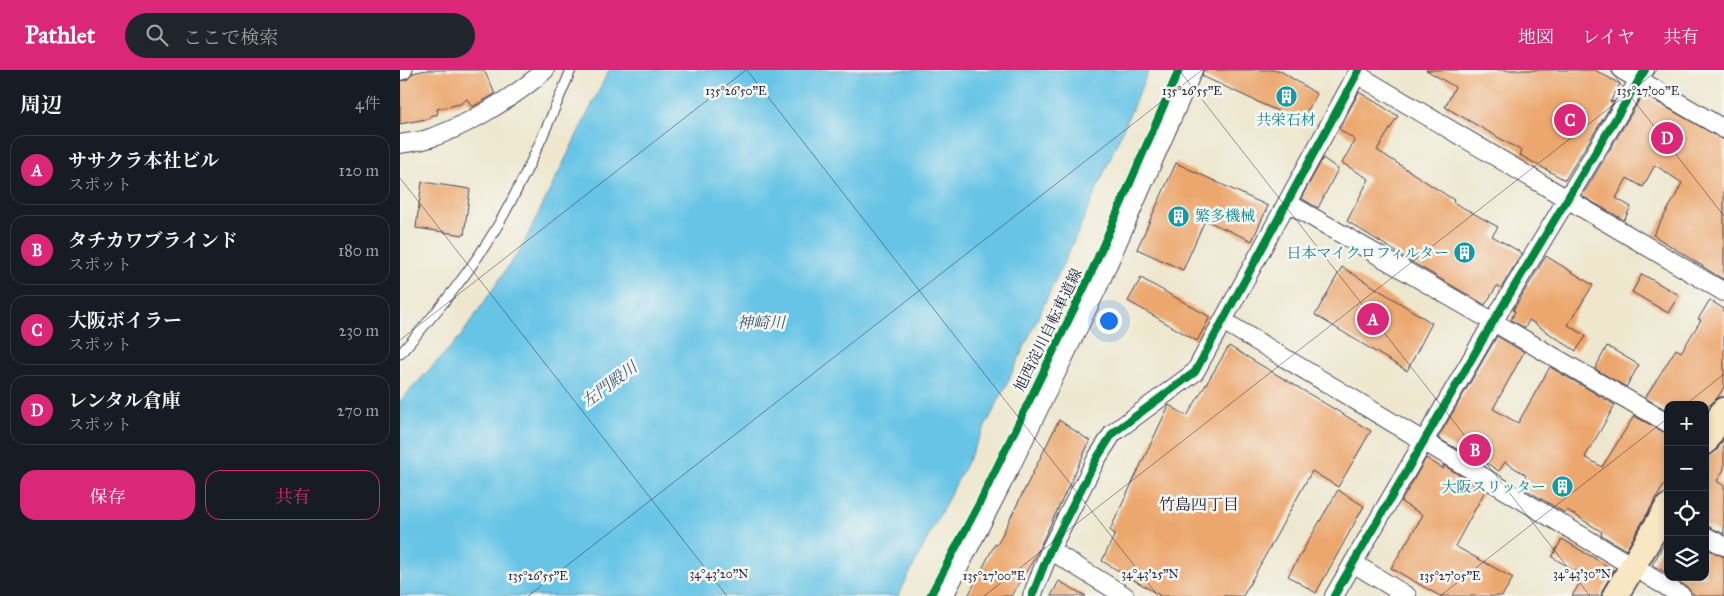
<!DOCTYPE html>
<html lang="ja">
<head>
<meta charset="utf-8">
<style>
  body { margin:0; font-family:"IM FELL Great Primer","Noto Serif JP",serif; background:#20242c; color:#f1f3f6 }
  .controls { position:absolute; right:15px; bottom:15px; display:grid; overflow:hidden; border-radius:10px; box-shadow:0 2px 8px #0003 }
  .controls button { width:45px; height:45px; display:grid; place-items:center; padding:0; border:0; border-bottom:1px solid #363941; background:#171b24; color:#f1f3f6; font:25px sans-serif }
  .you { position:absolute; left:708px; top:250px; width:18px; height:18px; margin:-12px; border:4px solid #fff; border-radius:50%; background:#1a73e8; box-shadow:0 0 0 8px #1a73e833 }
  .badge { display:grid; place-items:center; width:32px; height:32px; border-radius:50%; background:#db2777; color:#fff; font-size:16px; font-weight:700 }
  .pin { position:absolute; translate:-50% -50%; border:2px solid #fff; box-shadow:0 1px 5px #0006 }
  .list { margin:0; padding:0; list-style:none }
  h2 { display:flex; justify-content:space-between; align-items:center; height:65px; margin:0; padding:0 20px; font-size:21px }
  h2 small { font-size:16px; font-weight:400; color:#9ea1a6 }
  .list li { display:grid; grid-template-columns:32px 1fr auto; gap:15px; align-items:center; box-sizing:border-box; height:70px; margin:0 10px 10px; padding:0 10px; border:1px solid #363941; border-radius:15px }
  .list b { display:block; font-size:19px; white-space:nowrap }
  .list p { margin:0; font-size:16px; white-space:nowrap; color:#9ea1a6 }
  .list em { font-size:16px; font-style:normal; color:#9ea1a6 }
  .actions { display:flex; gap:10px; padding:15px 20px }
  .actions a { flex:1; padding:11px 0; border:1px solid #db2777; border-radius:15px; text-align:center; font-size:18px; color:#db2777 }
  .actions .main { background:#db2777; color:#fff }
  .icon { flex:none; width:28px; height:28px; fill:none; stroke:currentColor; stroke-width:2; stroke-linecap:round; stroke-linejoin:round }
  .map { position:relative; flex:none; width:1324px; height:526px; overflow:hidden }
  header { display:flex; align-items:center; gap:30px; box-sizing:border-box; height:70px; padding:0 25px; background:#db2777; color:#fff }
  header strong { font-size:24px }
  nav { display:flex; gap:28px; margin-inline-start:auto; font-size:18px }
  .search { width:350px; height:45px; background:#20242c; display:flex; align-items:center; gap:12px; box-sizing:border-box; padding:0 18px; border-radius:28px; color:#9ea1a6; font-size:19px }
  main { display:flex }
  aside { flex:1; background:#171b24 }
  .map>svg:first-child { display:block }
</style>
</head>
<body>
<header>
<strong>Pathlet</strong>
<div class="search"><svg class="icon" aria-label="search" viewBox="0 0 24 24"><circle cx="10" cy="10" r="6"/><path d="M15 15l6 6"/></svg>ここで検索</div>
<nav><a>地図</a><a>レイヤ</a><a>共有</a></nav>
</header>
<main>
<aside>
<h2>周辺<small>4件</small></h2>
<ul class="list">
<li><span class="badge">A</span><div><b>ササクラ本社ビル</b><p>スポット</p></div><em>120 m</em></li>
<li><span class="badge">B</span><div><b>タチカワブラインド</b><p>スポット</p></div><em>180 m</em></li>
<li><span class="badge">C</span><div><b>大阪ボイラー</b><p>スポット</p></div><em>230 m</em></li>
<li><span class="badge">D</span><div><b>レンタル倉庫</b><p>スポット</p></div><em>270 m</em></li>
</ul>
<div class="actions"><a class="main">保存</a><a>共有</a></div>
</aside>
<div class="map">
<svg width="1324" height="526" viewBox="0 0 1324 526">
  <rect width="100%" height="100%" fill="#f6f6f2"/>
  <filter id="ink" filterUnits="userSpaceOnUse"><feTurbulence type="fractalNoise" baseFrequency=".02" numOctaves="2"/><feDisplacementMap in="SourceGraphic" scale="10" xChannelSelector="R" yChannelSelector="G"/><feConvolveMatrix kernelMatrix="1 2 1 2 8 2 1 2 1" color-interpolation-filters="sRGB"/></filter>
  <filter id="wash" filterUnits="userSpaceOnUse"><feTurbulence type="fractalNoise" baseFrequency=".0096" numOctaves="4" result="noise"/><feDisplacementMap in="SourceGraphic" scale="20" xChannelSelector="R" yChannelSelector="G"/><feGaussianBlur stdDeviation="1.12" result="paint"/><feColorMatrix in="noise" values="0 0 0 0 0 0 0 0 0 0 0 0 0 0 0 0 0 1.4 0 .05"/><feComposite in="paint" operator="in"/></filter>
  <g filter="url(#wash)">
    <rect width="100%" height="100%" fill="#eee7ce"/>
    <!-- water -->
    <path fill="#68c4e6" stroke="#457390" d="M209,0H749L677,164L603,322L498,526H0V331L61,266L123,175Z"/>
    <g id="blocks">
      <!-- building -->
      <path fill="#eca76e" d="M27,0H84L95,24L72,37L67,29L60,34L37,39L38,44L30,46L31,48L0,54V11L7,10L13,3Z
        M803,0H879L917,24L901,52L802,6Z
        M1026,0H1195L1220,14L1210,32L1214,31L1165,110L1120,85L1122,81L1045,37L1055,17Z
        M959,22L998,46L977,80L1054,130L1053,132L1098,157L1092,166L1122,183L1101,218L1097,216L1085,235L1017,195L947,151L969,109L942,93L955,70L939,59Z
        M1243,24L1324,70V210L1253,165L1274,129L1282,113L1255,95L1243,117L1227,108L1216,128L1231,137L1224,150L1182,126Z
        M923,88L938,99L918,138L901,128Z
        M776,93L868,136L852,171L805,150L783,200L737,179Z
        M22,112L70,119L64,165L16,158Z
        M1146,186L1193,215L1168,255L1186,266L1176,281L1129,250L1125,258L1111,250L1115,241L1113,240Z
        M942,197L1032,253L1007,301L915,245Z
        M1242,204L1279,225L1268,243L1232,222Z
        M741,208L810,247L797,271L728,231Z
        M1310,230L1324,239V317L1318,327L1310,335H1268V341L1245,328L1276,279L1281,282L1301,250L1298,249Z
        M1097,266L1124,282L1093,339L1118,353L1150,297L1215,335L1185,387L1202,397L1234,346L1268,364V408L1226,480L1201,465L1202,462L1167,440L1165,443L1120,416L1126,405L1105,392L1099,401L1085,392L1084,395L1038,368Z
        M829,276L971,361L938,417L912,401L843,526H761L702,491L715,464L710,460L769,335L787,346Z
        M1207,276L1239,295L1226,317L1195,299Z
        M659,350L690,371L634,489L611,526H568L595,474L597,475Z
        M1324,368V399L1317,411L1324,416V464L1305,455V387L1312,384L1317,380Z
        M1026,388L1044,399L1043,395L1085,421L1055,476L1113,508L1102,526H1040L991,498L1023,445L1001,432Z
        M938,420L964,436L916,523L888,506Z
        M1268,467V504L1252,495Z
        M1162,469L1214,500L1203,519L1201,526H1172L1184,506L1152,487Z
        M1305,478L1324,487V526H1297L1292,523L1287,517L1271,507H1305Z
        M659,511L686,526H651Z"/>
    </g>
  </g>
  <g filter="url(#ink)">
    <use href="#blocks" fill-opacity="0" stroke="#414051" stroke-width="1"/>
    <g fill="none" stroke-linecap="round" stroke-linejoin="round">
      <defs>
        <path id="lane" d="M0,284C37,242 74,198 102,148C129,100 150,50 171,0"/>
        <path id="street" d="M1222,0L1324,59
          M0,1L3,0
          M958,5L1324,222
          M0,74C9,72 18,72 27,69C63,58 117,26 145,0
          M888,133L1268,353
          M823,251L1282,526
          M1305,466L1324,476
          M650,480L725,526
          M953,493L1007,526
          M544,526L610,398L698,217L793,0
          M632,526L650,480L697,388L713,363L795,302L959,0
          M934,526L1093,252L1245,0"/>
        <path id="secondary" d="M1305,372L1324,340
          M1215,526L1268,437"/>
      </defs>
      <!-- lane casing -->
      <use href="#lane" stroke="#414051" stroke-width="11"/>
      <!-- street casing -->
      <use href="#street" stroke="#414051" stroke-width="20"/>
      <!-- secondary casing -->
      <use href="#secondary" stroke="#414051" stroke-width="28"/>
      <!-- lane -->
      <use href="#lane" stroke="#fff" stroke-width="9"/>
      <!-- street -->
      <use href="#street" stroke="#fff" stroke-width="18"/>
      <!-- secondary -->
      <use href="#secondary" stroke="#f9e7c3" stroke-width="25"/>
      <defs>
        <path id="cycleway" d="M530,526L579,434L688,210L779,0
          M632,526L650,480L697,388L713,363L795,302L959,0
          M934,526L1093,252L1245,0"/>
      </defs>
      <!-- cycleway casing -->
      <use href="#cycleway" stroke="#f6f6f2" stroke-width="11"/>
      <!-- cycleway -->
      <use href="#cycleway" stroke="#00873e" stroke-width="8"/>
    </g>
  </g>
  <!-- ticks -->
  <path fill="none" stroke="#22223b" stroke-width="1" stroke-opacity="0.45" d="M347,0L758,526M779,0L1190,526M1210,0L1324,146M0,108L327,526M0,270L346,0M1285,335L1324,304M128,526L802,0M584,526L1258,0M1040,526L1268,348"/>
  <!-- icons -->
  <defs>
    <symbol id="building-disc" viewBox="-11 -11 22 22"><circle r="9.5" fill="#0f9aa8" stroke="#f6f6f2"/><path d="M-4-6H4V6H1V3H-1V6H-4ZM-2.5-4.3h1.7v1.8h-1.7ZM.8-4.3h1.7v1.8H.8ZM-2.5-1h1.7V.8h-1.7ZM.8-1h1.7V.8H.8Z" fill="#fff"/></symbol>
  </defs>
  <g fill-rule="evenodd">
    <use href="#building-disc" x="874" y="14" width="25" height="25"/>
    <use href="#building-disc" x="766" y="134" width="25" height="25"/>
    <use href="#building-disc" x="1052" y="170" width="25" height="25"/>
    <use href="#building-disc" x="1150" y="404" width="25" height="25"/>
  </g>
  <g text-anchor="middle" stroke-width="5" stroke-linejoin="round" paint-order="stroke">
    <!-- culture labels -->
    <g font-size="15" fill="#0d838f" stroke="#f6f6f2" text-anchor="end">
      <text x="886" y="55" text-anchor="middle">共栄石材</text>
      <text x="795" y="151" text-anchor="start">繁多機械</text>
      <text x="1049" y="188">日本マイクロフィルター</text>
      <text x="1146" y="422">大阪スリッター</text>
    </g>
    <!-- street labels -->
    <g font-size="15" fill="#22223b" stroke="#f6f6f2">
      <text transform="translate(648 260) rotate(-64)" y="5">旭西淀川自転車道線</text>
    </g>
    <!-- water labels -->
    <g font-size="16" font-style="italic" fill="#3a5b77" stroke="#f6f6f2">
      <text x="361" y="258">神崎川</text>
      <text transform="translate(209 314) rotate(-37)" y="6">左門殿川</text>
    </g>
    <!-- neighbourhood labels -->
    <g font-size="16" fill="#22223b" stroke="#f6f6f2">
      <text x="799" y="440">竹島四丁目</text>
    </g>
  </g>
  <g font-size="12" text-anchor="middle" fill="#22223b" stroke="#f6f6f2" stroke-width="5" stroke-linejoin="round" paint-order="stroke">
    <text x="336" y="25">135°26'50"E</text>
    <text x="792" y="25">135°26'55"E</text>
    <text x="1248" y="25">135°27'00"E</text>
    <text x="319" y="508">34°43'20"N</text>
    <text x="750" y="508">34°43'25"N</text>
    <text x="1182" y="508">34°43'30"N</text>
    <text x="138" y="510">135°26'55"E</text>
    <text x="594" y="510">135°27'00"E</text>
    <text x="1050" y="510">135°27'05"E</text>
  </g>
</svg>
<div class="controls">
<button>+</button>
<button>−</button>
<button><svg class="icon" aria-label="locate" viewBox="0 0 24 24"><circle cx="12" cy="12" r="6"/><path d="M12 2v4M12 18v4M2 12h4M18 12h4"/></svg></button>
<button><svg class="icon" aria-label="layers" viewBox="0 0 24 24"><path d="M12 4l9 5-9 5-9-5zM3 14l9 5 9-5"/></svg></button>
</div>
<div class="you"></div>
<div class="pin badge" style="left:973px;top:249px">A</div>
<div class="pin badge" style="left:1075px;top:380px">B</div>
<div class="pin badge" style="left:1170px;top:50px">C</div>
<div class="pin badge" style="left:1267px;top:68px">D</div>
</div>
</main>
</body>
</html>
